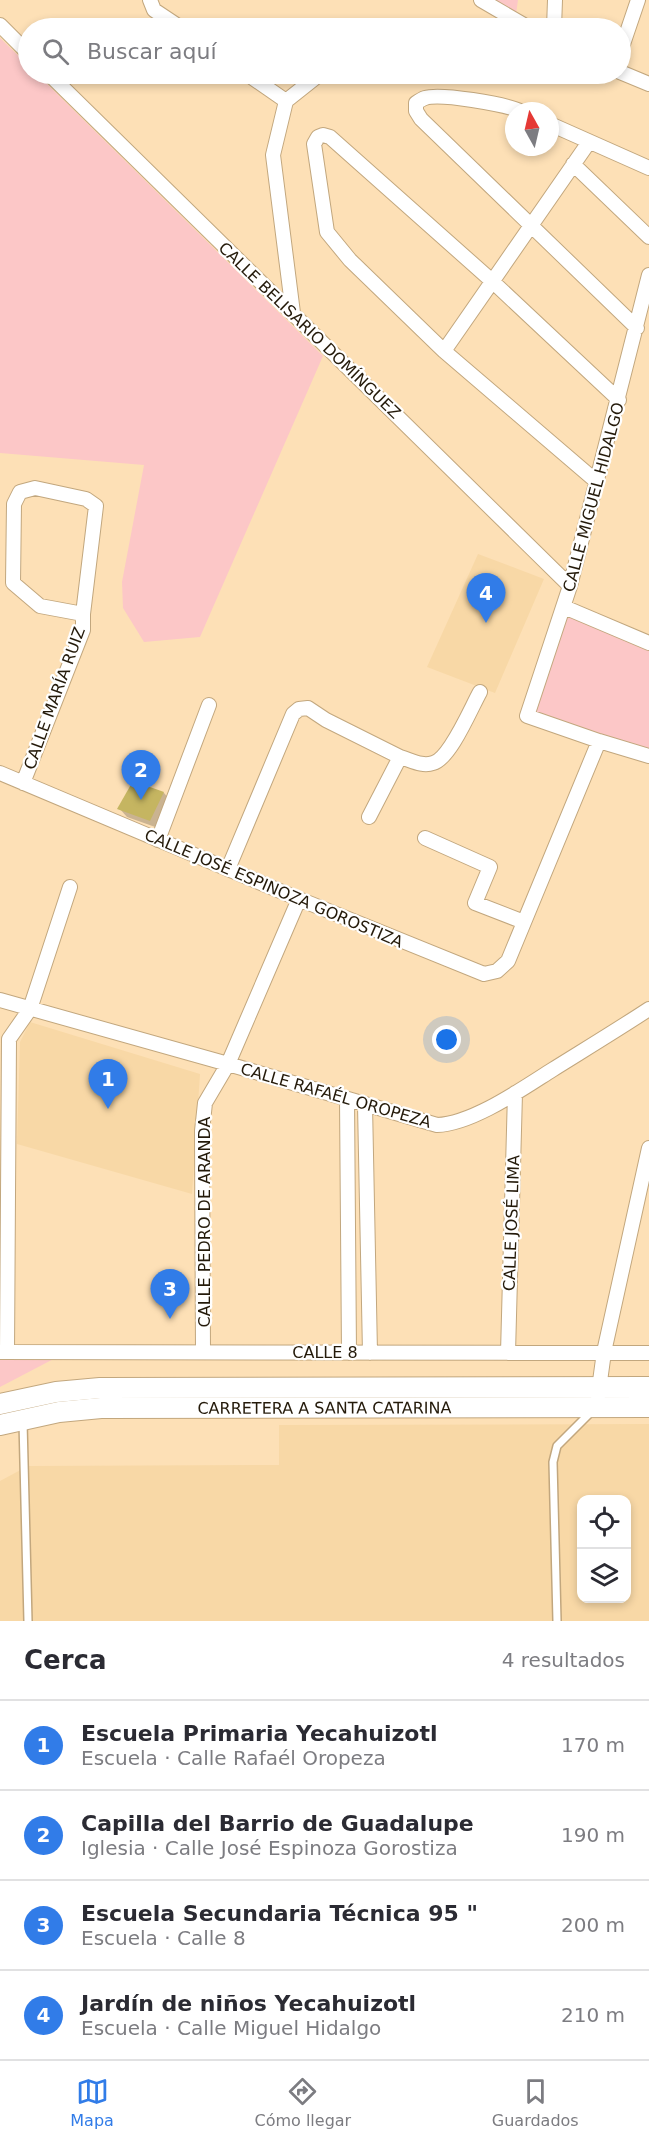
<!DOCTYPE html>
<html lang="es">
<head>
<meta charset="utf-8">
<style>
  body { margin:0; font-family:"DejaVu Sans",sans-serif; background:#f2f2f3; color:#2b2b33 }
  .controls { position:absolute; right:18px; bottom:18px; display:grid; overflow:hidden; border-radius:12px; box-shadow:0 3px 9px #0003 }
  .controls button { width:54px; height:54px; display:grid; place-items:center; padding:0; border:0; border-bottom:2px solid #e1e1e2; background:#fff; color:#2b2b33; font:30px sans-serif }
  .compass { position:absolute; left:505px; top:102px; width:54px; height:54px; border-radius:50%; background:#fff; box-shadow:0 3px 9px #0003; rotate:352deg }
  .you { position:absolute; left:447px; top:1040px; width:21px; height:21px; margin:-15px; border:4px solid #fff; border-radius:50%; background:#1a73e8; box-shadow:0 0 0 9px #1a73e833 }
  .badge { display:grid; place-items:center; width:39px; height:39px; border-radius:50%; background:#317ce8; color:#fff; font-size:20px; font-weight:700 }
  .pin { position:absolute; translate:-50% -50px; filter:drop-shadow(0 2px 3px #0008) }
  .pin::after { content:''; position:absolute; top:32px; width:21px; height:18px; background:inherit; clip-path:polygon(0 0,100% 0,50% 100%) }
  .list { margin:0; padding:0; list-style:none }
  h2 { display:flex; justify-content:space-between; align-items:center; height:78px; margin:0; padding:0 24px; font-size:26px }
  h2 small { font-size:20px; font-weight:400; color:#7c7c81 }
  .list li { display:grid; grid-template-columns:39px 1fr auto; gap:18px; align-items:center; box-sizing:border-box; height:90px; padding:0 24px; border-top:2px solid #e1e1e2 }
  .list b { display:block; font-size:22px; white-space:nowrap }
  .list p { margin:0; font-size:20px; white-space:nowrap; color:#7c7c81 }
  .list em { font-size:20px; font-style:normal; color:#7c7c81 }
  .icon { flex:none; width:33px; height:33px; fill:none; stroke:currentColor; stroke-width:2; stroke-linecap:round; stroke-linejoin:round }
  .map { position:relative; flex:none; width:649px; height:1621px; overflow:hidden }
  .search { position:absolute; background:#fff; box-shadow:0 3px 9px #0003; left:18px; right:18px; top:18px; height:66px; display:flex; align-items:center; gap:15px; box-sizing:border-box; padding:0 21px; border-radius:33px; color:#7c7c81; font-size:22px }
  .sheet { height:438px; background:#fff }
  nav { display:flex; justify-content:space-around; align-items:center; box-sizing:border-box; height:84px; border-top:2px solid #e1e1e2; background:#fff; font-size:16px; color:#7c7c81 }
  nav a { display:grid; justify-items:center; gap:3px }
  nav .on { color:#317ce8 }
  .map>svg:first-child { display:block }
</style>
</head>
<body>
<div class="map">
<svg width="649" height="1621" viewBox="0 0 649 1621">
  <rect width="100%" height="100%" fill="#fde0b6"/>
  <!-- built -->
  <path fill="#f8d8a6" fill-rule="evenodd" d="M478,554L544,579L495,693L427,667Z
    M30,1022L200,1074L192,1194L17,1144L20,1042Z
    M649,1424V1621H0V1481L28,1466L279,1465V1425ZM582,1500H626V1598H582Z"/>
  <!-- green -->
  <path fill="#fcc7c7" d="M495,0H518L516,14Z
    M0,38L28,65V74H37L323,356L200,637L144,642L123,608L122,582L144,465L0,453Z
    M562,614L649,646V752L527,715Z
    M0,1353H65L0,1387Z"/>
  <!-- shadow -->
  <path fill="#0003" d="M133,783L164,793L172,802L158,828L127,817L119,808Z"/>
  <!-- building -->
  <path fill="#c5b561" d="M133,781L164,792L150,821L117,809Z"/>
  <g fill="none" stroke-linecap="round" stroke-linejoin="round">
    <defs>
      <path id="lane" d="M23,1422L28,1621
        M557,1621L553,1462L557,1446L592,1411"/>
      <path id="street" d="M150,0L154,10L181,28
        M481,0L529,28
        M0,25L28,53
        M554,28L555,0
        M620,53L638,0
        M620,72L649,84
        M49,74L570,586
        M247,74L286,101
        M520,111C505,104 440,93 425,98C422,99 419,101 416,103V111L421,119L637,328
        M550,124L649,168
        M573,164L649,237
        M649,275L570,586L527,716L599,741L649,756
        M293,313L273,155L286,101L320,74
        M444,351L589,142
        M597,482L444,351L350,260L327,232L314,144L318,137L323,135L330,137L492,281L619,400
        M564,607L649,643
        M400,757C411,760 422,767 433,763C450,759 471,708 480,692
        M0,773L299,899L484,974L497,971L508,961L599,741
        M23,783L83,630V614L96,506L86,499L35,488L20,492L14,504L13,583L40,606L83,614
        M425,838L490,867L475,903L524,922
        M158,840L209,705
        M228,869L293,714L299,709L308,708L326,720L400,757L369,817
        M0,1000L228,1064L437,1125C472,1124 522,1089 552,1070C584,1050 617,1030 649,1009
        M347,1099L349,1353
        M365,1105L370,1353
        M0,1352L649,1353
        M7,1352L9,1039L30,1009L70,887
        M203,1352L202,1131L205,1103L228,1064L299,899
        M508,1353L515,1093
        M598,1396L604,1352L649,1148"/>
      <g id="secondary">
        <path d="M0,1404L56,1392L100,1388L649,1387"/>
        <path id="s1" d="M0,1425L59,1412L101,1408L649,1407"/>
      </g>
    </defs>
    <!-- lane casing -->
    <use href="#lane" stroke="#c2a77e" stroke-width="10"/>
    <!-- street casing -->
    <use href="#street" stroke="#c2a77e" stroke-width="16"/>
    <!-- secondary casing -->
    <use href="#secondary" stroke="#c2a77e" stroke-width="22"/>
    <!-- lane -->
    <use href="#lane" stroke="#fff" stroke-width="7"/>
    <!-- street -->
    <use href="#street" stroke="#fff" stroke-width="14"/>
    <!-- secondary -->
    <use href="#secondary" stroke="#fff" stroke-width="20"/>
  </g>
  <g text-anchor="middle" stroke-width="4.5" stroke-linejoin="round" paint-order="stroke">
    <!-- street labels -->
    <g font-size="16" fill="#241a0a" stroke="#fff">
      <text transform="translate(310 330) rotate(44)" y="6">CALLE BELISARIO DOMÍNGUEZ</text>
      <text transform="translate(593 497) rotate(-75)" y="6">CALLE MIGUEL HIDALGO</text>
      <text transform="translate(54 698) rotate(-70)" y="6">CALLE MARÍA RUIZ</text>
      <text transform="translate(274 888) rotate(23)" y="6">CALLE JOSÉ ESPINOZA GOROSTIZA</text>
      <text transform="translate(336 1095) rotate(16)" y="6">CALLE RAFAÉL OROPEZA</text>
      <text transform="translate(204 1222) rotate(-90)" y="6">CALLE PEDRO DE ARANDA</text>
      <text transform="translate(511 1223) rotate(-88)" y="6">CALLE JOSÉ LIMA</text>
      <text x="325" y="1358">CALLE 8</text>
      <text dy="6" stroke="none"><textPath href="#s1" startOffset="326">CARRETERA A SANTA CATARINA</textPath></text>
    </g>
  </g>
</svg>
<div class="controls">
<button><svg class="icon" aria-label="locate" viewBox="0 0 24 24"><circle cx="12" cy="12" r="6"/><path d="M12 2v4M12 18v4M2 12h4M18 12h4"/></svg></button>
<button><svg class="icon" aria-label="layers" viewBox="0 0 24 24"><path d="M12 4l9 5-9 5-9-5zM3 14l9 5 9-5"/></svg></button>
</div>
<svg class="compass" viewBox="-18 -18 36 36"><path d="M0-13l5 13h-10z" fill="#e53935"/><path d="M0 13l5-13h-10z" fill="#7c7c81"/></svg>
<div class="you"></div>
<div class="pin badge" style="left:108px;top:1109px">1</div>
<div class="pin badge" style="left:141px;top:800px">2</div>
<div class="pin badge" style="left:170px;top:1319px">3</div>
<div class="pin badge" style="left:486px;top:623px">4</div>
<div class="search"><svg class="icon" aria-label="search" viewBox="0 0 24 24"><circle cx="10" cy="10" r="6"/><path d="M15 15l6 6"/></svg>Buscar aquí</div>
</div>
<section class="sheet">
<h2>Cerca<small>4 resultados</small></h2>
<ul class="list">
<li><span class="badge">1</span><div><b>Escuela Primaria Yecahuizotl</b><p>Escuela · Calle Rafaél Oropeza</p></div><em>170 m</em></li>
<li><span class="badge">2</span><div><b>Capilla del Barrio de Guadalupe</b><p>Iglesia · Calle José Espinoza Gorostiza</p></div><em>190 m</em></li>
<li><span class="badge">3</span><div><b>Escuela Secundaria Técnica 95 &quot;</b><p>Escuela · Calle 8</p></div><em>200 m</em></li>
<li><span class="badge">4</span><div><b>Jardín de niños Yecahuizotl</b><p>Escuela · Calle Miguel Hidalgo</p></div><em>210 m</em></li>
</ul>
</section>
<nav>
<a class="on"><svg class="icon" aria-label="map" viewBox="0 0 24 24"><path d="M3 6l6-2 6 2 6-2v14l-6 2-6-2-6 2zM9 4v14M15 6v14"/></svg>Mapa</a>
<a><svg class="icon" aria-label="directions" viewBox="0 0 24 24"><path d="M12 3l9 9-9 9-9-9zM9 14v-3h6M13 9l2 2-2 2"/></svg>Cómo llegar</a>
<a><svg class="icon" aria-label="saved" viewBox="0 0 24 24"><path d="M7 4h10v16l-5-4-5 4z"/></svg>Guardados</a>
</nav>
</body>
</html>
